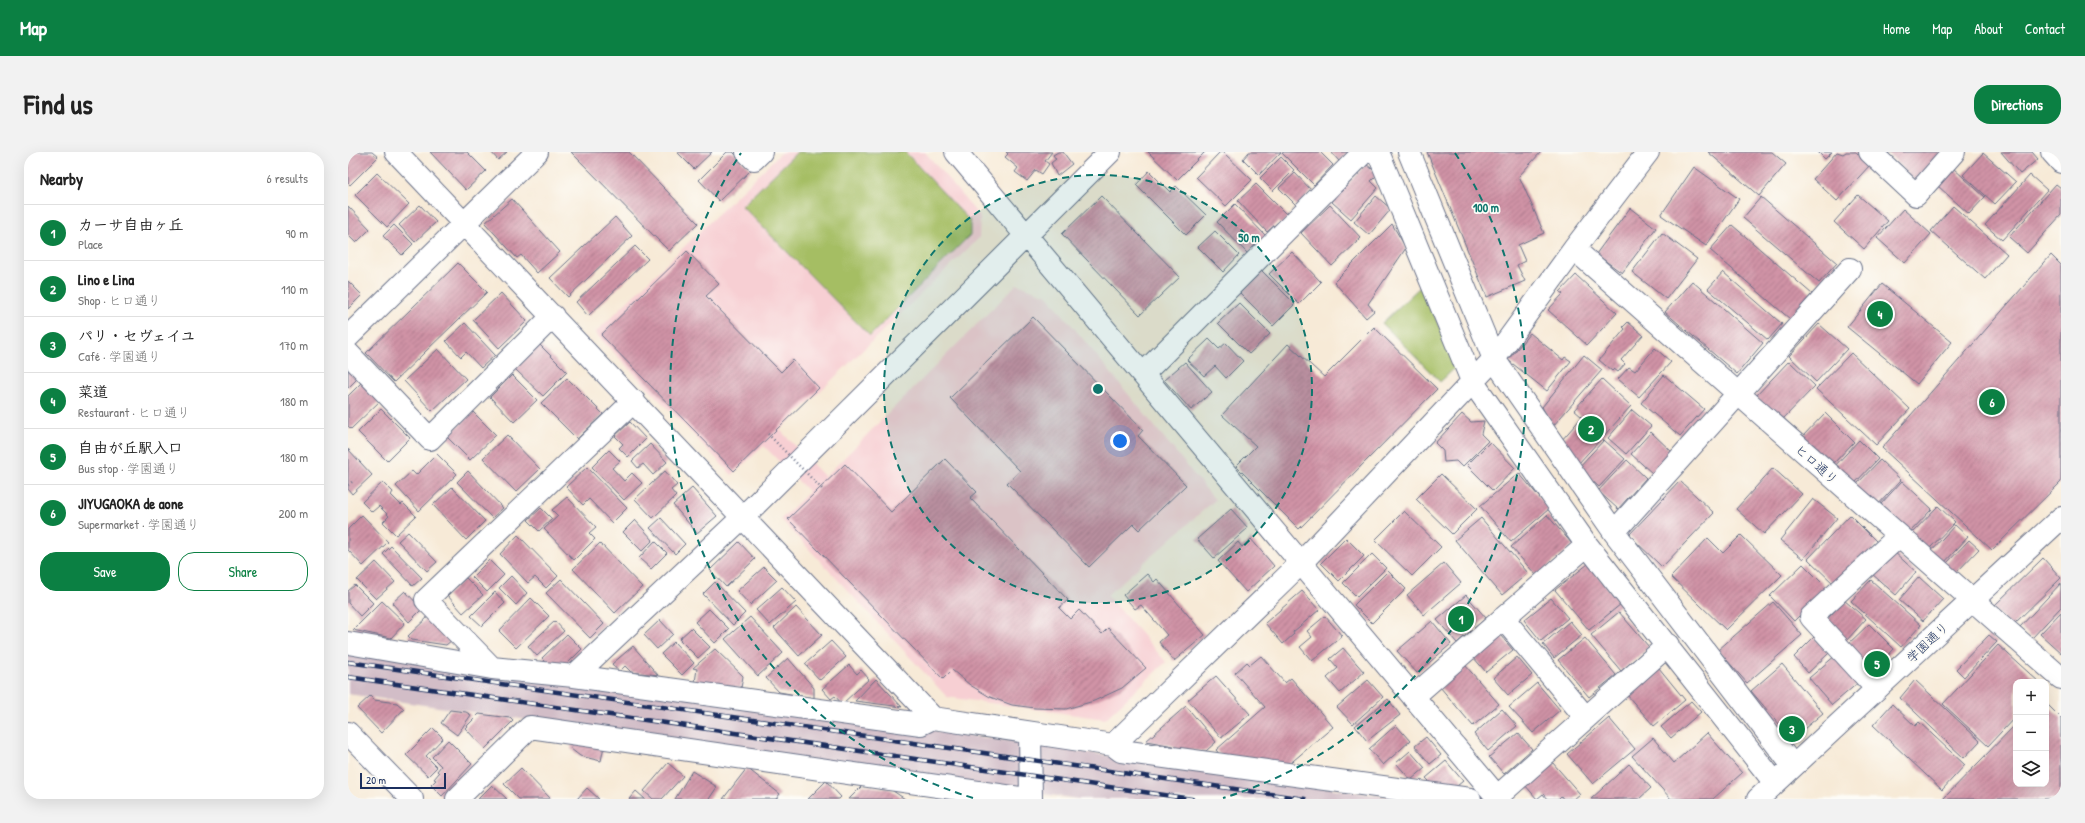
<!DOCTYPE html>
<html lang="en">
<head>
<meta charset="utf-8">
<style>
  body { margin:0; font-family:"Patrick Hand","Klee One",sans-serif; background:#f2f2f2; color:#222 }
  .controls { position:absolute; right:12px; bottom:12px; display:grid; overflow:hidden; border-radius:8px; box-shadow:0 4px 16px #0002 }
  .controls button { width:36px; height:36px; display:grid; place-items:center; padding:0; border:0; border-bottom:1px solid #e0e0e0; background:#fff; color:#222; font:20px sans-serif }
  .scale { position:absolute; left:12px; bottom:10px; width:86px; box-sizing:border-box; padding-left:4px; border:2px solid #1b2f5e; border-top:0; font-size:11px; line-height:14px; white-space:nowrap; color:#1b2f5e; -webkit-text-stroke:3px #fdfcf7; paint-order:stroke }
  .you { position:absolute; left:772px; top:289px; width:14px; height:14px; margin:-10px; border:3px solid #fff; border-radius:50%; background:#1a73e8; box-shadow:0 0 0 6px #1a73e833 }
  .badge { display:grid; place-items:center; width:26px; height:26px; border-radius:50%; background:#0b8043; color:#fff; font-size:13px; font-weight:700 }
  .pin { position:absolute; translate:-50% -50%; border:2px solid #fff; box-shadow:0 1px 4px #0006 }
  .list { margin:0; padding:0; list-style:none }
  h2 { display:flex; justify-content:space-between; align-items:center; height:52px; margin:0; padding:0 16px; font-size:17px }
  h2 small { font-size:13px; font-weight:400; color:#767676 }
  .list li { display:grid; grid-template-columns:26px 1fr auto; gap:12px; align-items:center; box-sizing:border-box; height:56px; padding:0 16px; border-top:1px solid #e0e0e0 }
  .list b { display:block; font-size:15px; white-space:nowrap }
  .list p { margin:0; font-size:13px; white-space:nowrap; color:#767676 }
  .list em { font-size:13px; font-style:normal; color:#767676 }
  .actions { display:flex; gap:8px; padding:12px 16px }
  .actions a { flex:1; padding:9px 0; border:1px solid #0b8043; border-radius:16px; text-align:center; font-size:14px; color:#0b8043 }
  .actions .main { background:#0b8043; color:#fff }
  .icon { flex:none; width:22px; height:22px; fill:none; stroke:currentColor; stroke-width:2; stroke-linecap:round; stroke-linejoin:round }
  .map { position:relative; flex:none; width:1713px; height:647px; overflow:hidden; border-radius:16px }
  header { display:flex; align-items:center; gap:24px; box-sizing:border-box; height:56px; padding:0 20px; background:#0b8043; color:#fff }
  header strong { font-size:19px }
  nav { display:flex; gap:22px; margin-inline-start:auto; font-size:14px }
  .intro { display:flex; align-items:center; justify-content:space-between; box-sizing:border-box; height:96px; padding:0 24px }
  h1 { margin:0; font-size:28px }
  .button { padding:10px 18px; border-radius:16px; background:#0b8043; color:#fff; font-size:14px; font-weight:700 }
  main { display:flex; gap:24px; padding:0 24px }
  aside { flex:1; background:#fff; border-radius:16px; box-shadow:0 4px 16px #0002 }
  .map>svg:first-child { display:block }
</style>
</head>
<body>
<header>
<strong>Map</strong>
<nav><a>Home</a><a>Map</a><a>About</a><a>Contact</a></nav>
</header>
<div class="intro"><h1>Find us</h1><a class="button">Directions</a></div>
<main>
<aside>
<h2>Nearby<small>6 results</small></h2>
<ul class="list">
<li><span class="badge">1</span><div><b>カーサ自由ヶ丘</b><p>Place</p></div><em>90 m</em></li>
<li><span class="badge">2</span><div><b>Lino e Lina</b><p>Shop · ヒロ通り</p></div><em>110 m</em></li>
<li><span class="badge">3</span><div><b>パリ・セヴェイユ</b><p>Café · 学園通り</p></div><em>170 m</em></li>
<li><span class="badge">4</span><div><b>菜道</b><p>Restaurant · ヒロ通り</p></div><em>180 m</em></li>
<li><span class="badge">5</span><div><b>自由が丘駅入口</b><p>Bus stop · 学園通り</p></div><em>180 m</em></li>
<li><span class="badge">6</span><div><b>JIYUGAOKA de aone</b><p>Supermarket · 学園通り</p></div><em>200 m</em></li>
</ul>
<div class="actions"><a class="main">Save</a><a>Share</a></div>
</aside>
<div class="map">
<svg width="1713" height="647" viewBox="0 0 1713 647">
  <defs>
    <pattern id="building-hatch" width="6" height="6" patternUnits="userSpaceOnUse"><rect width="6" height="6" fill="#d093a6"/><path d="M-1 1l2-2M0 6l6-6M5 7l2-2" fill="none" stroke="#a8788a"/></pattern>
  </defs>
  <rect width="100%" height="100%" fill="#fdfcf7"/>
  <filter id="ink" filterUnits="userSpaceOnUse"><feTurbulence type="fractalNoise" baseFrequency=".025" numOctaves="2"/><feDisplacementMap in="SourceGraphic" scale="8" xChannelSelector="R" yChannelSelector="G"/><feConvolveMatrix kernelMatrix="1 2 1 2 8 2 1 2 1" color-interpolation-filters="sRGB"/></filter>
  <filter id="wash" filterUnits="userSpaceOnUse"><feTurbulence type="fractalNoise" baseFrequency=".012" numOctaves="4" result="noise"/><feDisplacementMap in="SourceGraphic" scale="16" xChannelSelector="R" yChannelSelector="G"/><feGaussianBlur stdDeviation="0.9" result="paint"/><feColorMatrix in="noise" values="0 0 0 0 0 0 0 0 0 0 0 0 0 0 0 0 0 1.4 0 .05"/><feComposite in="paint" operator="in"/></filter>
  <g filter="url(#wash)">
    <rect width="100%" height="100%" fill="#f7ead7"/>
    <!-- built -->
    <path fill="#f7cfd3" d="M434,0H577L632,65L631,86L432,278L477,325L669,132L699,143L867,348L759,443L818,510L757,567L599,545L433,367L461,340L416,294L384,323L247,181Z"/>
    <!-- railway -->
    <path fill="#d2bdc7" d="M0,498L668,590L1055,647H730L0,542Z"/>
    <!-- green -->
    <path fill="#a5be63" stroke="#607660" d="M449,0H557L622,69V83L522,184L394,54Z
      M1074,133L1108,215L1092,230L1034,171Z"/>
    <g id="blocks">
      <!-- building -->
      <path fill="url(#building-hatch)" d="M0,0H24L30,5L2,33L0,31Z
        M82,0H119L138,19L118,38Z
        M143,0H159L150,8Z
        M223,0H281L350,71L321,99Z
        M329,0H364L346,17Z
        M379,0H385L403,18L371,49L351,28Z
        M658,0H704L697,9L701,12L694,22L688,18L679,29L667,20L670,16L657,5L660,2Z
        M710,0H715L724,12L709,24L703,11L708,7L705,3Z
        M800,0H857L829,28Z
        M872,0H875L904,28L878,54L848,25Z
        M901,0H933L911,23L895,7Z
        M936,0H972L985,13L966,33L934,1Z
        M983,0H1000L991,9Z
        M1079,0H1193L1171,24L1196,81L1170,93L1177,109L1169,113L1177,129L1139,145Z
        M1360,0H1424L1438,12L1411,44Z
        M1470,0H1484L1477,7Z
        M1489,0L1495,2L1498,0H1508L1522,13L1489,49L1465,27Z
        M1539,0H1594L1567,29Z
        M1653,0H1684L1690,7L1672,22Z
        M1635,1L1668,30L1647,52L1615,23Z
        M933,5L946,18L925,39L912,26Z
        M1018,12L1030,22L1023,29L1030,36L1003,67L984,50Z
        M1346,15L1391,47L1358,94L1313,63Z
        M1605,16L1637,45L1621,62L1590,34Z
        M801,19L822,40L828,34L858,63L838,83L788,33Z
        M29,21L61,52L39,75L7,43Z
        M947,21L964,39L949,54L931,36Z
        M1682,23L1699,38L1654,88L1637,73Z
        M908,32L941,65L933,73L930,70L919,80L890,49Z
        M1708,32L1713,36V63L1679,101L1661,85Z
        M1510,43L1540,69L1516,97L1486,70Z
        M753,44L832,125L792,163L714,82Z
        M1028,44L1043,57L1021,83L1006,70Z
        M1413,45L1489,111L1471,131L1395,66Z
        M164,47L212,100L189,121L173,103L169,106L137,71Z
        M887,52L918,84L900,102L869,70Z
        M72,53L88,70L67,90L51,73Z
        M982,53L1013,86L984,114L953,81Z
        M0,54L22,77L8,91L0,83Z
        M1605,54L1659,102L1637,127L1583,79Z
        M1282,56L1308,76L1274,121L1248,102Z
        M1555,57L1583,82L1557,111L1529,86Z
        M267,65L284,84L220,145L202,126Z
        M1044,72L1058,96L1020,152L1026,159L1018,166L986,130Z
        M46,73L65,92L54,103L35,84Z
        M1384,73L1464,142L1442,167L1362,98Z
        M867,79L891,103L875,120L850,95Z
        M1314,81L1349,107L1318,147L1284,120Z
        M287,94L300,107L240,164L228,150Z
        M339,99L371,132L358,144L433,220L445,208L471,236L386,319L253,183Z
        M944,100L973,130L951,152L921,122Z
        M1703,103L1713,113V330L1644,398L1534,296Z
        M110,111L139,140L46,230L18,201Z
        M914,119L947,152L925,174L892,141Z
        M1375,120L1434,172L1420,188L1360,137Z
        M1228,123L1269,161L1239,193L1200,158L1215,142L1212,140Z
        M0,129L14,143L0,157Z
        M1344,129L1415,191L1389,222L1317,160Z
        M1534,132L1604,190L1569,232L1499,175Z
        M153,141L179,169L151,196L125,168Z
        M891,151L922,182L901,202L870,171Z
        M685,165L795,278L790,284L838,333L791,378L785,372L741,415L659,331L672,319L602,246Z
        M1280,170L1295,183L1273,208L1277,212L1270,220L1266,217L1264,219L1251,208L1277,177L1275,175Z
        M117,171L147,203L133,216L118,200L113,205L98,189Z
        M1471,172L1499,197L1468,230L1441,204Z
        M1026,175L1089,237L951,377L888,314L908,294L874,263L940,192L976,225Z
        M1182,181L1215,208L1217,205L1223,209L1199,239L1160,208Z
        M861,187L871,197L878,191L895,209L878,226L867,214L856,224L839,208Z
        M192,193L219,220L195,244L167,217Z
        M1307,196L1323,210L1291,245L1270,227L1281,215L1287,219Z
        M90,197L118,227L84,259L56,229Z
        M1503,201L1562,257L1528,293L1468,237Z
        M1236,203L1254,218L1205,274L1194,255Z
        M1441,209L1467,234L1433,269L1407,245Z
        M837,210L864,240L843,258L816,228Z
        M0,214L11,225L0,236Z
        M164,223L189,248L166,270L142,245Z
        M1316,223L1356,257L1332,284L1293,251Z
        M219,226L255,262L229,287L193,251Z
        M1254,227L1283,254L1230,312L1213,289L1234,265L1226,258Z
        M15,229L34,247L3,277L0,274V244Z
        M33,257L62,286L39,309L10,280Z
        M1284,258L1303,274L1278,302L1260,286Z
        M125,260L148,283L122,308L99,285Z
        M1477,261L1506,290L1483,314L1453,286Z
        M1114,262L1123,270L1136,269L1133,282L1140,289L1114,315L1108,309L1096,310L1095,299L1087,291Z
        M282,270L298,287L280,305L271,296L275,292L267,284Z
        M1303,280L1325,301L1305,322L1283,302Z
        M159,283L192,317L168,340L135,306Z
        M1256,288L1277,307L1251,335L1230,316Z
        M1511,288L1530,307L1504,334L1485,316Z
        M1142,290L1167,316L1145,339L1119,313Z
        M302,292L319,310L305,323L295,312L290,316L284,309Z
        M0,297L24,323L4,342L0,337Z
        M261,298L272,309L264,316L276,329L284,321L294,331L276,348L244,315Z
        M89,302L109,322L71,359L48,334L64,319L68,323Z
        M597,307L629,340L622,346L720,448L711,456L722,467L731,458L754,482L760,476L798,516L774,536L746,549L718,557L687,556L664,553L642,545L622,533L604,518L595,527L440,367L497,312L543,360Z
        M1279,308L1298,326L1270,357L1250,339Z
        M1532,308L1553,328L1527,356L1506,335Z
        M239,315L279,356L264,371L241,347L235,353L218,335Z
        M1425,316L1454,342L1416,382L1388,357Z
        M120,319L155,356L144,366L109,330Z
        M317,319L329,333L323,338L328,344L305,366L287,347Z
        M1171,321L1201,357L1163,390L1132,354Z
        M1093,322L1129,357L1104,382L1068,347Z
        M1332,329L1366,361L1314,415L1281,383Z
        M1554,329L1584,357L1561,381L1532,353Z
        M35,330L45,340L43,343L53,353L55,351L68,364L48,383L35,370L41,364L31,354L24,360L14,350Z
        M104,335L137,369L118,388L85,353Z
        M344,336L369,364L349,381L325,353Z
        M219,345L248,375L241,381L247,387L226,408L196,377L210,364L204,358Z
        M1465,347L1489,366L1455,407L1432,388Z
        M1590,354L1607,370L1580,398L1563,382Z
        M193,356L204,367L191,379L180,368Z
        M883,357L900,376L866,406L849,387Z
        M1056,359L1093,395L1064,424L1027,388Z
        M14,363L40,390L15,414L0,398V377Z
        M1199,363L1225,393L1189,424L1163,395Z
        M1502,363L1531,392L1489,435L1460,407Z
        M313,366L337,392L327,402L302,376Z
        M1133,366L1180,421L1154,443L1107,388Z
        M287,368L305,388L294,399L275,380Z
        M1607,373L1620,385L1595,412L1582,400Z
        M60,380L89,410L79,419L50,389Z
        M170,383L210,424L198,436L187,425L180,431L152,402Z
        M1393,383L1434,423L1378,478L1323,425L1360,386L1375,401Z
        M998,386L1016,404L991,429L973,411Z
        M903,387L926,414L898,440L870,409L890,390L894,395Z
        M1621,388L1631,397L1607,422L1597,413Z
        M307,389L319,401L303,417L291,406Z
        M391,390L407,407L378,435L362,418Z
        M252,391L294,435L267,461L225,417Z
        M43,394L74,426L65,434L35,402Z
        M1545,399L1568,420L1548,443L1524,422Z
        M1024,402L1038,416L1009,445L995,431Z
        M1695,406L1713,426L1663,475L1644,456Z
        M141,408L156,423L139,440L124,425Z
        M28,410L47,430L28,447L9,428Z
        M1096,411L1113,431L1076,463L1059,443Z
        M1240,412L1273,452L1241,478L1207,438Z
        M1455,412L1479,436L1446,469L1422,444Z
        M416,415L429,428L402,453L389,439Z
        M1040,419L1058,437L1024,471L1006,453Z
        M799,422L806,430L809,427L857,483L826,509L811,490L819,483L793,453L787,457L775,443Z
        M163,424L179,441L168,453L151,436Z
        M1571,425L1595,447L1575,469L1551,448Z
        M118,426L135,443L115,461L99,443Z
        M213,427L256,472L242,486L198,441Z
        M1523,428L1573,473L1553,495L1503,449Z
        M367,430L397,461L385,473L355,442Z
        M1713,431V455L1684,486L1672,475Z
        M7,433L25,451L12,464L0,451V439Z
        M434,435L448,450L422,473L408,458Z
        M57,439L74,457L61,470L44,451Z
        M954,439L971,458L945,480L946,482L935,492L917,471Z
        M147,440L157,451L134,474L123,464Z
        M1118,443L1138,466L1109,491L1089,468Z
        M183,446L201,464L168,496L151,479Z
        M1203,446L1220,466L1193,489L1176,468Z
        M1496,448L1518,467L1498,489L1477,470Z
        M34,449L57,471L43,486L5,478Z
        M1425,450L1454,483L1399,531L1370,498Z
        M448,455L474,483L451,504L426,476Z
        M361,457L381,477L367,491L347,470Z
        M1271,460L1301,495L1273,519L1243,483Z
        M1713,460V501L1692,482Z
        M81,464L104,488L98,493L64,488L60,484Z
        M977,464L994,484L964,509L952,495L964,485L959,479Z
        M402,465L435,501L410,524L377,487Z
        M312,468L325,482L309,497L296,483Z
        M207,469L216,479L189,504L180,494Z
        M1084,469L1103,492L1069,521L1049,499Z
        M1222,469L1234,483L1206,506L1195,492Z
        M1521,472L1546,497L1524,520L1498,494Z
        M343,476L362,495L350,506L331,487Z
        M219,482L234,497L218,513L202,514L194,506Z
        M1152,483L1165,498L1138,520L1125,505Z
        M1641,483L1649,490L1616,525L1608,517Z
        M1466,485L1481,501L1460,521L1446,505Z
        M1237,486L1268,523L1241,545L1210,508Z
        M483,489L498,505L472,528L457,512Z
        M326,490L346,511L334,523L313,502Z
        M1650,493L1691,530H1668V564L1640,594L1595,552Z
        M285,494L310,523L283,520L277,514L271,520L264,512Z
        M995,496L1016,520L992,541L979,526L990,516L982,507Z
        M367,497L395,524L393,536L347,530L349,517L345,516Z
        M1488,503L1511,530L1484,553L1461,526Z
        M913,504L937,531L943,526L985,575L939,614L874,605L868,598L917,555L887,521L899,510L902,513Z
        M1169,505L1184,523L1160,543L1145,526Z
        M440,506L466,536V546L431,540L418,526Z
        M1434,512L1475,561L1444,587L1403,539Z
        M501,513L509,522L513,518L521,527L494,552L487,544L483,547L474,537Z
        M1117,513L1151,552L1125,574L1092,535Z
        M1311,516L1337,548L1306,574L1279,543Z
        M868,524L902,562L873,586L840,548Z
        M528,527L554,555L507,549Z
        M1020,528L1035,545L1005,572L989,555Z
        M1567,528L1632,589L1616,606L1552,546Z
        M1189,531L1212,558L1185,581L1161,555Z
        M22,544L26,548L49,551L56,557L33,581L9,556Z
        M1040,547L1052,563L1019,589L1007,574Z
        M1343,549L1353,560L1323,586L1313,575Z
        M1698,551L1713,566V647H1595L1668,572V632H1698Z
        M1544,552L1567,574L1571,570L1617,613L1594,638L1525,573Z
        M838,554L868,590L858,599L827,598L826,594L798,589Z
        M1154,557L1169,574L1140,599L1126,582Z
        M102,558L118,560L123,563L109,583L93,571Z
        M131,562L162,566L165,569L137,597L117,576Z
        M1261,566L1287,597L1245,632L1219,602Z
        M1048,573L1062,589L1035,613L1021,597Z
        M85,576L95,586L78,604L89,615L80,624L58,603Z
        M1170,581L1184,597L1156,622L1141,605Z
        M1359,581L1394,621L1365,647H1323L1284,604L1305,586L1326,611Z
        M1078,585L1093,603L1082,612L1067,594Z
        M225,587L256,594L253,609L232,604L223,597Z
        M100,588L124,612L94,644L83,633L88,628L86,627L91,621L89,619L93,614L84,605Z
        M1062,599L1077,616L1063,628L1048,611Z
        M1098,609L1115,629L1109,634L1083,631L1078,626Z
        M1204,610L1232,642L1226,647H1215L1213,644L1210,647H1199L1195,642L1189,647L1177,633Z
        M320,611L335,624L314,647H305L296,639Z
        M1281,612L1303,636L1291,647H1243Z
        M173,616L203,647H171L156,632Z
        M399,616L432,642L428,647H375Z
        M344,619L369,635L361,647H327Z
        M478,629L493,645L491,647H460Z
        M144,633L159,647H130Z
        M515,633L542,637L557,647H501Z
        M239,636L251,647H229Z
        M288,639L297,647H281Z"/>
    </g>
  </g>
  <g filter="url(#ink)">
    <use href="#blocks" fill-opacity="0" stroke="#687088" stroke-width="1"/>
    <g fill="none" stroke-linecap="round" stroke-linejoin="round">
      <defs>
        <path id="minor" d="M48,0L585,566
          M399,0L406,7L413,0
          M608,0L1151,647
          M1030,0L1124,229L1239,393L1065,545
          M1061,0L1146,207L1266,380L1445,614
          M1522,0L1568,43L1606,0
          M1704,0L1713,10
          M1226,97L1713,526
          M0,185L189,0
          M0,201L82,287L205,164
          M795,222L1016,0
          M1266,380L1502,117
          M1239,393L1427,631
          M1155,466L1238,566
          M0,491L144,516L226,524L573,572L585,566L765,593L773,599L1122,647
          M144,516L78,448L286,249
          M226,524L395,365L762,0
          M1529,537L1463,465L1551,384
          M0,581L64,647
          M682,581L683,647
          M765,593L953,411L1146,207L1226,97L1300,0
          M1149,645L1320,493
          M109,647L182,575L679,647
          M1410,647L1713,366"/>
      </defs>
      <!-- minor casing -->
      <use href="#minor" stroke="#687088" stroke-width="24"/>
      <!-- path -->
      <path stroke="#687088" stroke-width="2.5" stroke-dasharray="1 3" stroke-linecap="butt" d="M0,333L4,330"/>
      <!-- minor -->
      <use href="#minor" stroke="#fff" stroke-width="22"/>
      <defs>
        <path id="rail" d="M0,510L957,647
          M0,525L844,647"/>
      </defs>
      <!-- rail casing -->
      <use href="#rail" stroke="#1b2f5e" stroke-width="4.5"/>
      <!-- rail -->
      <use href="#rail" stroke="#fdfcf7" stroke-width="3" stroke-dasharray="9" stroke-linecap="butt"/>
      <!-- path-bridge -->
      <path stroke="#687088" stroke-width="2.5" stroke-dasharray="1 3" stroke-linecap="butt" d="M420,282L475,338"/>
    </g>
  </g>
  <!-- distance rings -->
  <circle cx="750" cy="237" r="214" fill="#0f766e" fill-opacity=".12"/>
  <g fill="none" stroke="#0f766e" stroke-width="2" stroke-dasharray="7 5">
    <circle cx="750" cy="237" r="214"/>
    <path d="M625 646A428 428 0 0 1 393 1M1107 1A428 428 0 0 1 875 646"/>
  </g>
  <g text-anchor="middle" stroke-width="3.5" stroke-linejoin="round" paint-order="stroke">
    <!-- street labels -->
    <g font-size="13" fill="#1b2f5e" stroke="#fdfcf7">
      <text transform="translate(1469 312) rotate(42)" y="5">ヒロ通り</text>
      <text transform="translate(1579 490) rotate(-43)" y="5">学園通り</text>
    </g>
  </g>
  <circle cx="750" cy="237" r="6" fill="#0f766e" stroke="#fdfcf7" stroke-width="2"/>
  <g font-size="12" text-anchor="middle" font-weight="bold" fill="#0f766e" stroke="#fdfcf7" stroke-width="3.5" stroke-linejoin="round" paint-order="stroke">
    <text x="1138" y="60">100 m</text>
    <text x="901" y="90">50 m</text>
  </g>
</svg>
<div class="controls">
<button>+</button>
<button>−</button>
<button><svg class="icon" aria-label="layers" viewBox="0 0 24 24"><path d="M12 4l9 5-9 5-9-5zM3 14l9 5 9-5"/></svg></button>
</div>
<div class="scale">20 m</div>
<div class="you"></div>
<div class="pin badge" style="left:1113px;top:467px">1</div>
<div class="pin badge" style="left:1243px;top:277px">2</div>
<div class="pin badge" style="left:1444px;top:577px">3</div>
<div class="pin badge" style="left:1532px;top:162px">4</div>
<div class="pin badge" style="left:1529px;top:512px">5</div>
<div class="pin badge" style="left:1644px;top:250px">6</div>
</div>
</main>
</body>
</html>
